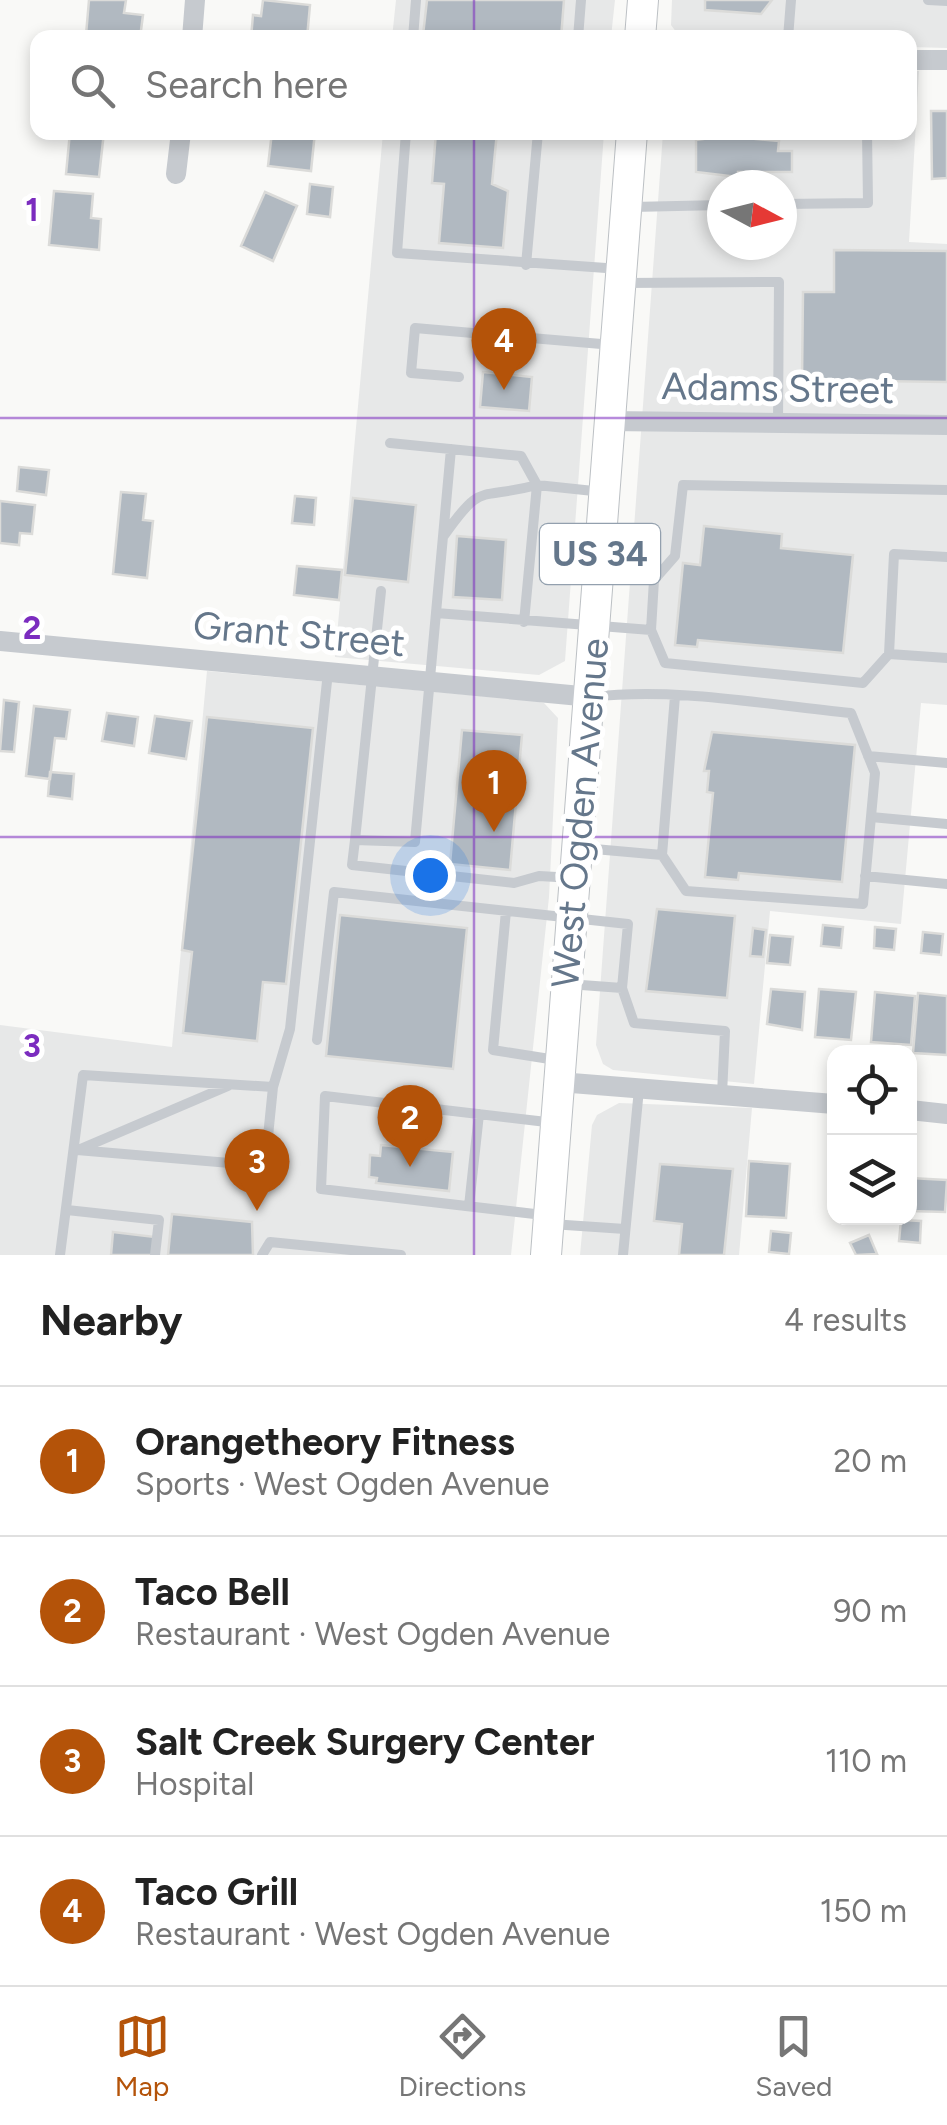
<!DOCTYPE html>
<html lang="en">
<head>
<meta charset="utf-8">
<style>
  body { margin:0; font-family:Figtree,sans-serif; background:#f6f6f6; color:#222 }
  .controls { position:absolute; right:30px; bottom:30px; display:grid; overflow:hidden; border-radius:20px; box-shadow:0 5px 15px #0003 }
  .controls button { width:90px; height:90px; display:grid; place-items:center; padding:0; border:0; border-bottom:2px solid #e0e0e0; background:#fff; color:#222; font:50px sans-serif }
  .compass { position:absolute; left:707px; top:170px; width:90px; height:90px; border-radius:50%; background:#fff; box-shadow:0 5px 15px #0003; rotate:97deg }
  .you { position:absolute; left:430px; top:875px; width:35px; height:35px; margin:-25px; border:8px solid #fff; border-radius:50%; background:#1a73e8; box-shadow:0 0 0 15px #1a73e833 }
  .badge { display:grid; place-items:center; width:65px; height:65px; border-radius:50%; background:#b45309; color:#fff; font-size:32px; font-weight:700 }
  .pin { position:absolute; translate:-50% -82px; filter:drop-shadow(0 2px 5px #0008) }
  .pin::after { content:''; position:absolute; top:52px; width:35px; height:30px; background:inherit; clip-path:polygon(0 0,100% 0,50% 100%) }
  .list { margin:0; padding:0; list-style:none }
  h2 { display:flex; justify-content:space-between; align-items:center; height:130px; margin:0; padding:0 40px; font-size:42px }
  h2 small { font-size:32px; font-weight:400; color:#767676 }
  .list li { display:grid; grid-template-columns:65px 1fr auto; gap:30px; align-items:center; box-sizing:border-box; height:150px; padding:0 40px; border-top:2px solid #e0e0e0 }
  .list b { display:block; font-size:38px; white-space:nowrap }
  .list p { margin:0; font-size:32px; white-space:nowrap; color:#767676 }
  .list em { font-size:32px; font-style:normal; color:#767676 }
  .icon { flex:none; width:55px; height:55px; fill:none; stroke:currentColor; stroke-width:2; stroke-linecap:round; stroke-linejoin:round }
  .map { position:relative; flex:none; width:947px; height:1255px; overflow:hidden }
  .search { position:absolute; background:#fff; box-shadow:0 5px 15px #0003; left:30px; right:30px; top:30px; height:110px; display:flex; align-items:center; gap:25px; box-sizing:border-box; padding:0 35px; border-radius:20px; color:#767676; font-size:38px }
  .sheet { height:730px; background:#fff }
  nav { display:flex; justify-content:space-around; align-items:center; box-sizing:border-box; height:140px; border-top:2px solid #e0e0e0; background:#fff; font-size:28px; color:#767676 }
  nav a { display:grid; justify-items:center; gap:5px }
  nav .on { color:#b45309 }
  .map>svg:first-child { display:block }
</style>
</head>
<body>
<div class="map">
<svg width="947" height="1255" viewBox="0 0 947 1255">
  <rect width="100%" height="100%" fill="#f9f9f7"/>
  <!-- built -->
  <path fill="#e7e8e8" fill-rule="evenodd" d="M396,0H615L611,37L392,38Z
    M672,0H947V48L910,47V38L680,37L671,25Z
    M910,71H919L909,242L947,244V705L921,703L901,924L770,911L754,1084L613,1070L603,1064L596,1045L663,133L910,132ZM722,185H782V245H722Z
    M383,133H604L565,661L539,675L335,657Z
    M207,671L535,701L544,703L558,718L549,897L511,1255H0V1025L172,1047Z
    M619,1103L752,1108L739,1255H580L592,1125L597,1115Z"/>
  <!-- building -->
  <path fill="#b1b9c1" stroke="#dbdbd9" stroke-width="2.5" d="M89,0H126L124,13L143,15L140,38L86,35Z
    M263,0L310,5L307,38H251L253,15L261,16Z
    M427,0H564L561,38L423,35Z
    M705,0H772L761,14L705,10Z
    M931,111H947V178L932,179Z
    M70,132H104L99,177L66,174Z
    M272,132H315L311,171L268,166Z
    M436,132H497L492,184L508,191L503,248L439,243L444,184L432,183Z
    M724,136L779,141L778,151H792V172H738V177L696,172V140Z
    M310,184L333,187L330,217L307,214Z
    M54,191L93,194L91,218L101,219L99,250L49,245Z
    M265,192L297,206L273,261L241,246Z
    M834,250L947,251V382L802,380L803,292H834Z
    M483,372L532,377L529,411L480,407Z
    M19,467L49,470L46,495L17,491Z
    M121,492L146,494L143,520L153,521L147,578L113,574Z
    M295,496L316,498L314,525L292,523Z
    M353,498L416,505L408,582L345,575Z
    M0,501L35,505L32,534L20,533L19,545L0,543Z
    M704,526L782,534L781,548L853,555L843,653L698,640L697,647L675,645L683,563L700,565Z
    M457,536L506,540L502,600L453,597Z
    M297,566L342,570L339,600L294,595Z
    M4,700L19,702L14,752L0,751Z
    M34,706L70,710L66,739L55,738L50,779L26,776Z
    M107,713L138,717L134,746L102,741Z
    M155,716L192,721L186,759L149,753Z
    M207,717L313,728L286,984L263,982L257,1041L183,1033L192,952L182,950Z
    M462,730L522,735L510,870L450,864Z
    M712,732L855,745L842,882L739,873L738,880L705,877L713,793L707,792L709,771H704Z
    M50,772L74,774L72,799L48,796Z
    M657,909L735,916L727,998L646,991Z
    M340,915L467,928L453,1069L326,1056Z
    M823,925L843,927L841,948L821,946Z
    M875,927L896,929L894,950L874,948Z
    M753,928L766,930L763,957L750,956Z
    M923,932L943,934L941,955L921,953Z
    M770,935L793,937L790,965L767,963Z
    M771,989L805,992L802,1030L767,1024Z
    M819,989L856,992L851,1040L815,1037Z
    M875,992L915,996L911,1045L871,1042Z
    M918,993L947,996V1055L913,1053Z
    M381,1145L453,1152L449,1191L376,1183L377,1178L369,1177L370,1155L380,1156Z
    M749,1161L790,1164L786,1218L746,1216Z
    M660,1164L733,1169L724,1255H679L682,1224L654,1221Z
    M910,1178L947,1180L945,1212L910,1211Z
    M172,1214L252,1222L253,1255H168Z
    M901,1220L921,1221L920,1243L899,1241Z
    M771,1231L791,1233L789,1254L769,1252Z
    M113,1232L155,1237L153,1255H111Z
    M869,1235L877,1254L856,1255L850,1243Z"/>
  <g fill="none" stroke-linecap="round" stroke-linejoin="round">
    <defs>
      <path id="primary" d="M640,38L643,0
        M546,1255L632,132"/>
    </defs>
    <!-- primary casing -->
    <use href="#primary" stroke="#bcc0c4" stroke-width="32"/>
    <!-- lane -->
    <path stroke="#c6cacf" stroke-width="10" d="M928,0L947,1
      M413,38L416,0
      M578,38L581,0
      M788,38L791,0
      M406,132L397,253L620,269
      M782,204L868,203L867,132
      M632,207L722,205
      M526,265L538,132
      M625,283L779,282L778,424
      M459,377L411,373L415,328L613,345
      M390,443L521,456L537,485L603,492
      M443,537C483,480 477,501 537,485L524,622
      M654,580L675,556L683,485L947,490
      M381,591L355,840L415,842L451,449
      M436,613L651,630L654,580L599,578
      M651,630L665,663L863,683L889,654L947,658
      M889,654L894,554L947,557
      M592,697C677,687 766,705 851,713L875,773L863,904L686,891L662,855L675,696
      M868,756L947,763
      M871,817L947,824
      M355,840L352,865L514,883L539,876L574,878
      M583,848L662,855
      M865,876L947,884
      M506,911L493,1050L556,1060
      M568,984L622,988L634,1023L725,1031L722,1094
      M317,1040L334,892L628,924L622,988
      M77,1150L265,1166L273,1087L290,1029L328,672
      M78,1150L228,1086
      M469,1206L479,1114
      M67,1210L159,1220L155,1255
      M543,1215L321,1189L325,1096L555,1123
      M551,1224L625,1229
      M60,1255L83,1075L273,1087
      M262,1255L270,1242L401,1255
      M623,1255L639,1089"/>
    <!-- street -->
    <path stroke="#c6cacf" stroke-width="20" d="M192,38L195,0
      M910,60H947
      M176,174L181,132
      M608,421L947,425
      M0,641L591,697
      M559,1082L834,1104
      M910,1110L947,1114"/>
    <!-- primary -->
    <use href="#primary" stroke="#fff" stroke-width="30"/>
  </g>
  <!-- grid -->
  <path fill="none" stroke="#7b2cbf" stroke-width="2.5" stroke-opacity="0.55" d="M474,0V38M474,132V1255M0,418H947M0,837H947"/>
  <g text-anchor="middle" stroke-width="10" stroke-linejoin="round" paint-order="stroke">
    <!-- shield labels -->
    <rect fill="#fff" stroke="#93a0ae" stroke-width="2.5" x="540" y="524" width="120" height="60" rx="8"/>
    <g font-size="35" font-weight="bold" fill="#65778b">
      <text x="600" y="566">US 34</text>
    </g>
    <!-- street labels -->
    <g font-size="38" fill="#65778b" stroke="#fff">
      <text transform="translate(778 388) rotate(1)" y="13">Adams Street</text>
      <text transform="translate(299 634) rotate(5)" y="13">Grant Street</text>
      <text transform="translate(580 813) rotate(-85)" y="13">West Ogden Avenue</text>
    </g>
  </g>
  <g font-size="32" text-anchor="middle" font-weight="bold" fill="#7b2cbf" stroke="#fff" stroke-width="10" stroke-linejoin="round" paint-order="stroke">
    <text x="32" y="221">1</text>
    <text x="32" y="639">2</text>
    <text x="32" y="1057">3</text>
  </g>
</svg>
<div class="controls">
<button><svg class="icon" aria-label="locate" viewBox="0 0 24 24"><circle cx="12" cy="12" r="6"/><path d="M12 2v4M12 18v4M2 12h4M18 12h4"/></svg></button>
<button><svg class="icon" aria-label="layers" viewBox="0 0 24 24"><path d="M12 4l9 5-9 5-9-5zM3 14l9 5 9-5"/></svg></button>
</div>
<svg class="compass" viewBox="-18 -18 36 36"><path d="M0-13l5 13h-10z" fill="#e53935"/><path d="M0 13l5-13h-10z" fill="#767676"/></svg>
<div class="you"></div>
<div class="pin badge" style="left:494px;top:832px">1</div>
<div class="pin badge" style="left:410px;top:1167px">2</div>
<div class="pin badge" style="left:257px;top:1211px">3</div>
<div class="pin badge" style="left:504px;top:390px">4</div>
<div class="search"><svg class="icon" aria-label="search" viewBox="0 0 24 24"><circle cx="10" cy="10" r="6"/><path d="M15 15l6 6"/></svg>Search here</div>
</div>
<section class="sheet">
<h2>Nearby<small>4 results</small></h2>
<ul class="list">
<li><span class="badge">1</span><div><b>Orangetheory Fitness</b><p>Sports · West Ogden Avenue</p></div><em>20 m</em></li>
<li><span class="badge">2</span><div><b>Taco Bell</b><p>Restaurant · West Ogden Avenue</p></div><em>90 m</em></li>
<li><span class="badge">3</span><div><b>Salt Creek Surgery Center</b><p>Hospital</p></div><em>110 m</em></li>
<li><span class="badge">4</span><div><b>Taco Grill</b><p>Restaurant · West Ogden Avenue</p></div><em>150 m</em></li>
</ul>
</section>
<nav>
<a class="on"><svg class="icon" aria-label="map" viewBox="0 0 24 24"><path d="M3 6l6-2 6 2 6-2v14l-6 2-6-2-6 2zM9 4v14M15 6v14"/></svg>Map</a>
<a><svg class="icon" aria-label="directions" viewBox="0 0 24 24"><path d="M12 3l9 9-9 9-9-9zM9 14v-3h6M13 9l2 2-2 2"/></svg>Directions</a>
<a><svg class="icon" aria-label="saved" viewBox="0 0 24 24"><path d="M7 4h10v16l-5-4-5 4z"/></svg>Saved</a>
</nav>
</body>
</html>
